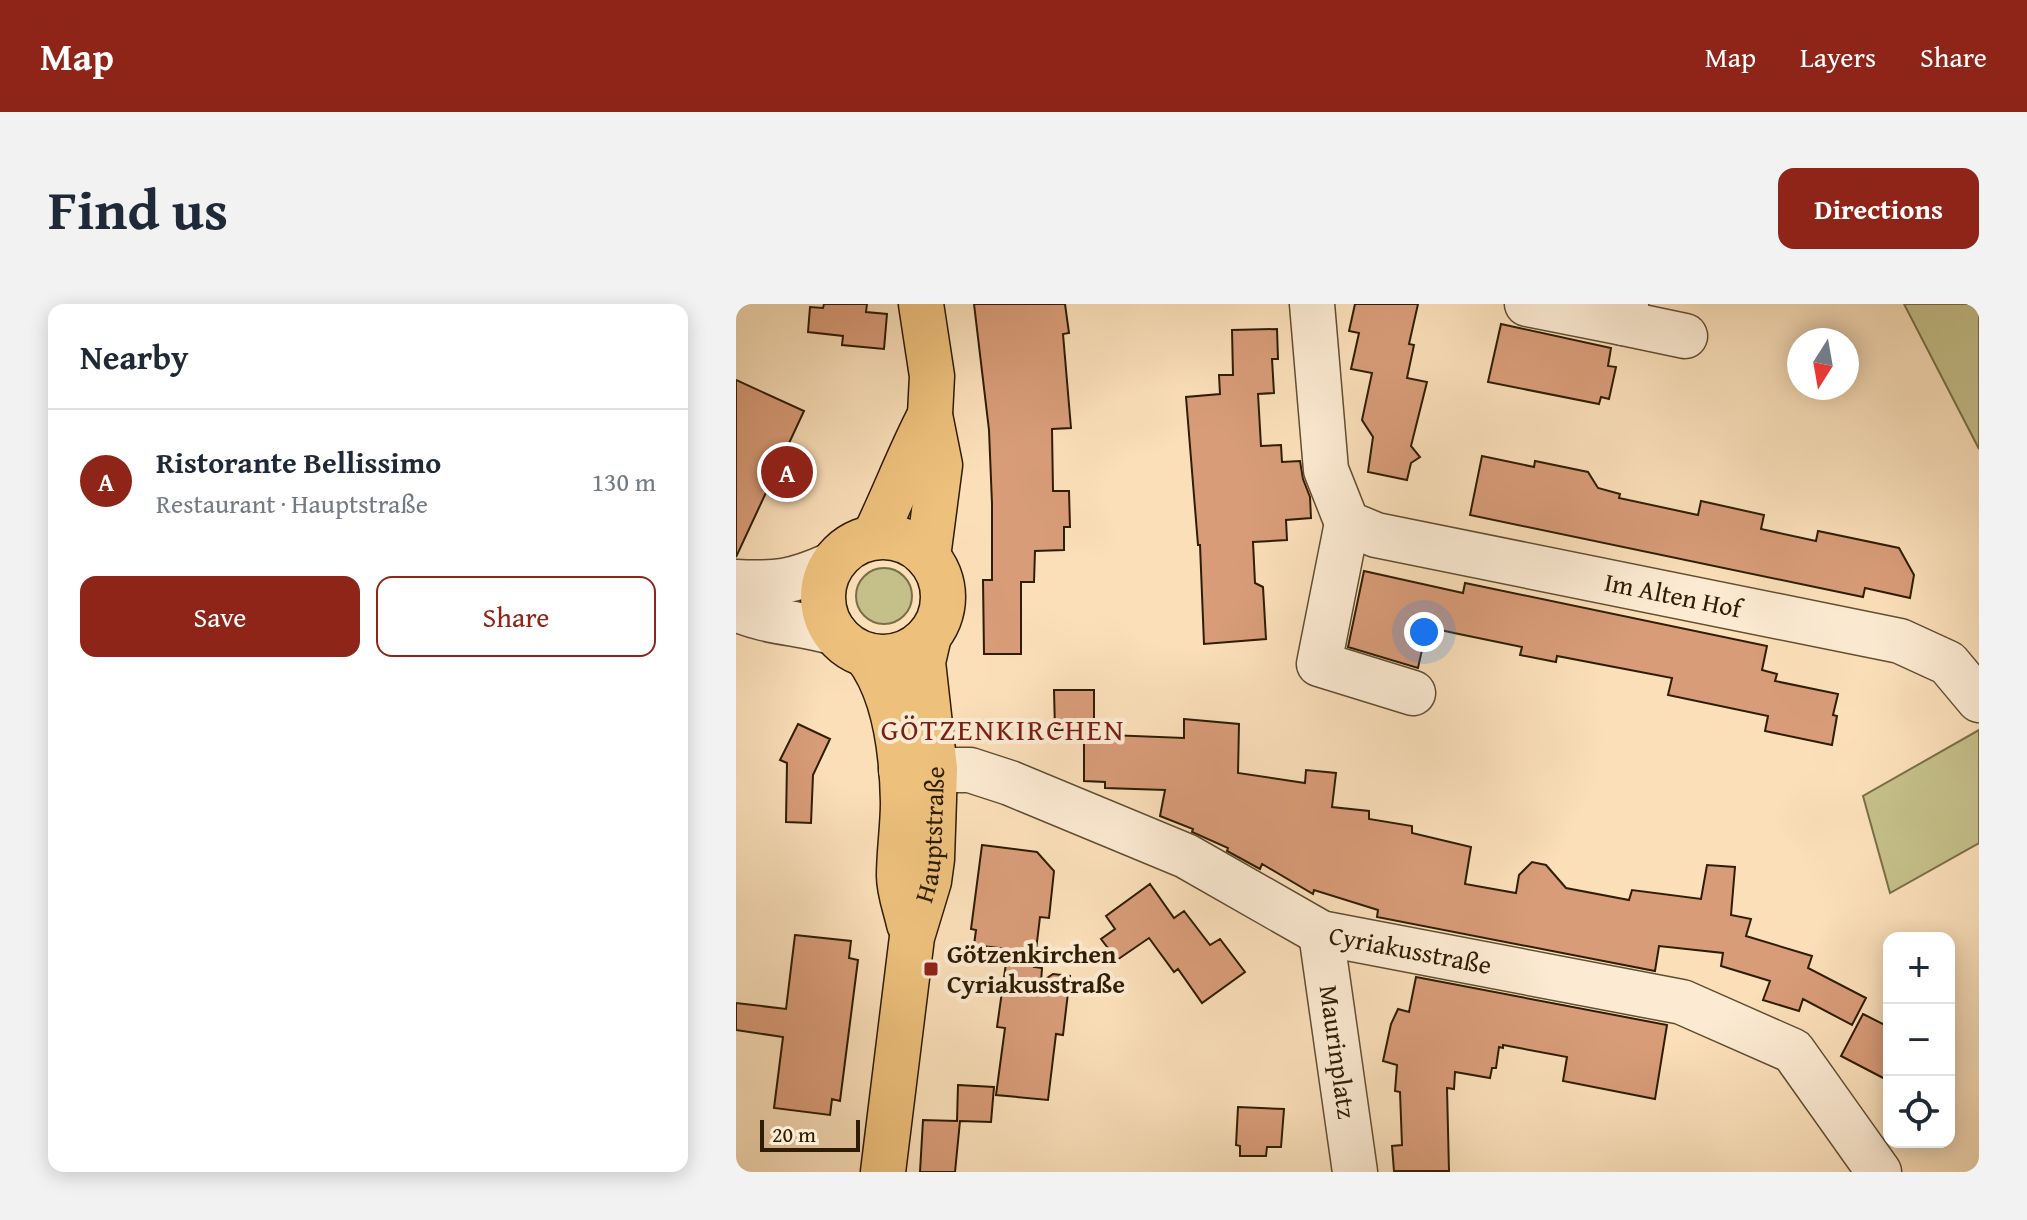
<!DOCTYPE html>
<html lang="en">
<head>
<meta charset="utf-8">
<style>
  body { margin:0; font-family:"Gentium Book Plus",serif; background:#f2f2f3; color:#1f2937 }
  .controls { position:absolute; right:24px; bottom:24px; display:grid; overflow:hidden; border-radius:16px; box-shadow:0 4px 20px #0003 }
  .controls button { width:72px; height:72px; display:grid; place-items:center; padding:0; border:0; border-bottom:2px solid #e0e1e3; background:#fff; color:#1f2937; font:40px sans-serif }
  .compass { position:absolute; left:1051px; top:24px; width:72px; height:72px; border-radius:50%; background:#fff; box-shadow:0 4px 20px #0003; rotate:191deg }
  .scale { position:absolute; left:24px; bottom:20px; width:100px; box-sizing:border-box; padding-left:8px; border:4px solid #2e1d04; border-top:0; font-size:22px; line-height:28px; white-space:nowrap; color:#2e1d04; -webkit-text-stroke:6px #fcead2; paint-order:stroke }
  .you { position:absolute; left:688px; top:328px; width:28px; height:28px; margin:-20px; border:6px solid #fff; border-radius:50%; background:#1a73e8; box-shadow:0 0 0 12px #1a73e833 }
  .badge { display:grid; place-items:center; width:52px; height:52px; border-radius:50%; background:#8f2418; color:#fff; font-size:26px; font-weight:700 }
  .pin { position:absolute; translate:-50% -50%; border:4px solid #fff; box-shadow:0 2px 8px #0006 }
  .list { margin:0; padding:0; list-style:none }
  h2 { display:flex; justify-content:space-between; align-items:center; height:104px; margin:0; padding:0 32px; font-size:34px }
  h2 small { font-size:26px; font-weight:400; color:#747a83 }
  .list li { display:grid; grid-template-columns:52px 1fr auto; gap:24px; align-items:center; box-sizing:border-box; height:144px; padding:0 32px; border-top:2px solid #e0e1e3 }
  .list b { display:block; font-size:30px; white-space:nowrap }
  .list p { margin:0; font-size:26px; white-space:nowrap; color:#747a83 }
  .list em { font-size:26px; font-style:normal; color:#747a83 }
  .actions { display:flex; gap:16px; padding:24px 32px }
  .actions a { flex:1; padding:18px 0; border:2px solid #8f2418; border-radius:16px; text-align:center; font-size:28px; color:#8f2418 }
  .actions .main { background:#8f2418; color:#fff }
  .icon { flex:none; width:44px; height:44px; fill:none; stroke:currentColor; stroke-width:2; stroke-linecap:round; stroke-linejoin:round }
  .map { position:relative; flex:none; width:1243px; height:868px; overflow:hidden; border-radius:16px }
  header { display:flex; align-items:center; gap:48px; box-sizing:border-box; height:112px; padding:0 40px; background:#8f2418; color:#fff }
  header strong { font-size:38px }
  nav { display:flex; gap:44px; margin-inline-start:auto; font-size:28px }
  .intro { display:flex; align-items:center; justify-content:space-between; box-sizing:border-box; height:192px; padding:0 48px }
  h1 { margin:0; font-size:56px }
  .button { padding:20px 36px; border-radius:16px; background:#8f2418; color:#fff; font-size:28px; font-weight:700 }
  main { display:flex; gap:48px; padding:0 48px }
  aside { flex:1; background:#fff; border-radius:16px; box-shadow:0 4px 20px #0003 }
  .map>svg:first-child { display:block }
</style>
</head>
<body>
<header>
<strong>Map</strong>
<nav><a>Map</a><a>Layers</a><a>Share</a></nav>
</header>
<div class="intro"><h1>Find us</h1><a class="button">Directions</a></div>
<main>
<aside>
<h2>Nearby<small></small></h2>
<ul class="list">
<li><span class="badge">A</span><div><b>Ristorante Bellissimo</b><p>Restaurant · Hauptstraße</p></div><em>130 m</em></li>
</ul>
<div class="actions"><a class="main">Save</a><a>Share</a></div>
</aside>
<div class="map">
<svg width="1243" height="868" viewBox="0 0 1243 868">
  <rect width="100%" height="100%" fill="#fadfb9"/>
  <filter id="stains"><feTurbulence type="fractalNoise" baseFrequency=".0025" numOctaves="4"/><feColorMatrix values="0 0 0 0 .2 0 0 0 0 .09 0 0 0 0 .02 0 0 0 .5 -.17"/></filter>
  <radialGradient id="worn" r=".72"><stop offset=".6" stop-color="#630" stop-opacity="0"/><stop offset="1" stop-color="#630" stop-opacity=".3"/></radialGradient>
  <!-- green -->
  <path fill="#c5c08a" stroke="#7a6e47" stroke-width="2" d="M1168,0H1243V145Z
    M120 292a28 28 0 1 1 56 0a28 28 0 1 1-56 0Z
    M1243,426V539L1154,589L1127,492Z"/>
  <!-- building -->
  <path fill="#d89c78" stroke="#2e1d04" stroke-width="2" d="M88,0H131L130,8L151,10L148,45L106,41L107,32L72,28L74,3L87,4Z
    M238,0H329L333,29L327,30L335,124L316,125L317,187H333L334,223H328V246L299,247L298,278H285V350H248L247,276H256V200L253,126Z
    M619,0H682L673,40L678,41L671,74L691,78L675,142L684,153L675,159L671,176L632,168L637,133L626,116L636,69L615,65L623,29L613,27Z
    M765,20L875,44L872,62L880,63L873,95L865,93L863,100L752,78Z
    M541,25L542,55H536L538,89L522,90L525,142L545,141L546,158L564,157L567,175L574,193L575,214L550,216L551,236L517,238L519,279L527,283L530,335L468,340L464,241H462L450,93L484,90L483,71H497L496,26Z
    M0,76L68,107L0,253Z
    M746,152L798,163L799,157L852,168L862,184L884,190L883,194L962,211L965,197L1028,211L1025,225L1080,237L1082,227L1163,244L1178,271L1174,294L1129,284L1127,293L734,211Z
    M628,267L727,289L729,279L1031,342L1026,366L1041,370L1039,377L1102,390L1097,411L1101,412L1096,441L1029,427L1032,412L932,391L936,374L821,352L820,358L784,351L786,343L718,329L691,323L682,364L612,343Z
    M318,386H358V426H319Z
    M448,415L503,420L502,469L569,479L570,466L600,469L596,503L633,507V515L676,522V529L735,543L729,580L780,589L783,571L796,558L810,561L830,584L893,596L896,586L965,595L971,561L999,563L995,611L1015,615L1010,632L1076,652L1072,664L1130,694L1116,721L1067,695L1063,707L1027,696L1034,677L985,662L987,649L923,642L919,667L641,613L642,606L578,586L577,590L526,560L524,565L491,547L492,544L456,528L457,525L424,512L429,486L369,484V478L348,477V430L448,434Z
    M62,420L94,435L77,471L75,519L50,518L51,459L44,456Z
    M246,541L301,548L318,567L313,614L304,613L298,663L306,664L305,678L317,670L334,672L327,731L320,730L312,796L260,791L269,724L261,723L272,645L238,641L240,626L235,625Z
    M414,580L438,614L448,607L474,641L484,635L509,668L466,699L442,665L438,668L413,634L381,656L365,635L379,625L370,612Z
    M59,631L115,637L113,654L122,656L104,797L96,795L94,811L38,804L47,733L0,726V699L50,705Z
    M680,673L931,721L919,795L827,777L831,753L767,741V744L763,743L760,764H756L754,774L719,768L718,785L711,784L713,867H658L656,842L666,841L664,788L659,787L661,761L647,757L655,720L662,705L673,708Z
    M1127,710L1153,723V777L1105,752Z
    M222,781L258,783L255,818L224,817L219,868H184L187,816L221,817Z
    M502,803L548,805L545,843H531L530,852H504V842L500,841Z"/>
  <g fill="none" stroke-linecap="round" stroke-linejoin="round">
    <defs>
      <g id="minor">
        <path id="s1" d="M576,0L590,166L611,219L640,231L1164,337L1212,359L1243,396"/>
        <path d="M791,0L887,19L890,0"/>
        <path d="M887,19L949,32"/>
        <path d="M611,219L583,360L677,389"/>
        <path d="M0,278C41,280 57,278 95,261"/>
        <path d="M0,305C31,319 67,319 99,329"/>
        <path id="s2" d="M165,466H234L274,479L450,552L585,629L946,698L1057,747L1143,868"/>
        <path id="s3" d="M585,629L619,868"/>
      </g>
      <g id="major">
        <path d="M185,0L196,72L194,111L204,161L192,253"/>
        <circle cx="147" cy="293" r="60"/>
        <path d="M138,233C158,192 173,151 194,111"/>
        <path d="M130,351C160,390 166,451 167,498C167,523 163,548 163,572C163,588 170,605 173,620"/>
        <path id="s4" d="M147,868L176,633L193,577L196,555L199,465L187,358L193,332"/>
      </g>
    </defs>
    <!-- minor casing -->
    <use href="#minor" stroke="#614e31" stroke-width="47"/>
    <!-- major casing -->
    <use href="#major" stroke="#2e1d04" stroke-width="47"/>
    <!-- minor -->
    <use href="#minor" stroke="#fcead2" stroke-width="44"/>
    <!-- major -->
    <use href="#major" stroke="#edc07c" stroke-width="44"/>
  </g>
  <!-- markers -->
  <rect fill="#8f2418" stroke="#fcead2" stroke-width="3" x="187" y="657" width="16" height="16" rx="4"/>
  <g text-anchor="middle" stroke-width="8" stroke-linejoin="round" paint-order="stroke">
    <!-- street labels -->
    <g font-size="26" fill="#2e1d04" stroke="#fcead2">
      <text dy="9" stroke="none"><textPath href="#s1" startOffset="558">Im Alten Hof</textPath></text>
      <text dy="9" stroke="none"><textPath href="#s4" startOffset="342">Hauptstraße</textPath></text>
      <text dy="9" stroke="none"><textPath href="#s2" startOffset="548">Cyriakusstraße</textPath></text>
      <text dy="9" stroke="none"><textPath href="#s3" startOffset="120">Maurinplatz</textPath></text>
    </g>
    <!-- poi labels -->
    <g font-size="26" font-weight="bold" fill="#2e1d04" stroke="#fcead2" text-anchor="start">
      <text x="211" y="659">Götzenkirchen<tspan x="211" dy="30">Cyriakusstraße</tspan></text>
    </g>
    <!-- quarter labels -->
    <g font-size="30" letter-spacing="2" fill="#7a1f14" stroke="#fcead2">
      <text x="267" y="436">GÖTZENKIRCHEN</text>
    </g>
  </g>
  <rect width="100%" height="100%" filter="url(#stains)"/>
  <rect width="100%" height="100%" fill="url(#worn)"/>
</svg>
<div class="controls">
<button>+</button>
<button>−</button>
<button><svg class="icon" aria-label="locate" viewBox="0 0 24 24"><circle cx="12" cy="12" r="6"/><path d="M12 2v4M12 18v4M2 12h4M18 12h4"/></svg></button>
</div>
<svg class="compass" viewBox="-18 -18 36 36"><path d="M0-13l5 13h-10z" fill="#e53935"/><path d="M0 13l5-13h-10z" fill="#747a83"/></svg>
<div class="scale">20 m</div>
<div class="you"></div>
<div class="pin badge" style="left:51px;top:168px">A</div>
</div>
</main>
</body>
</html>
